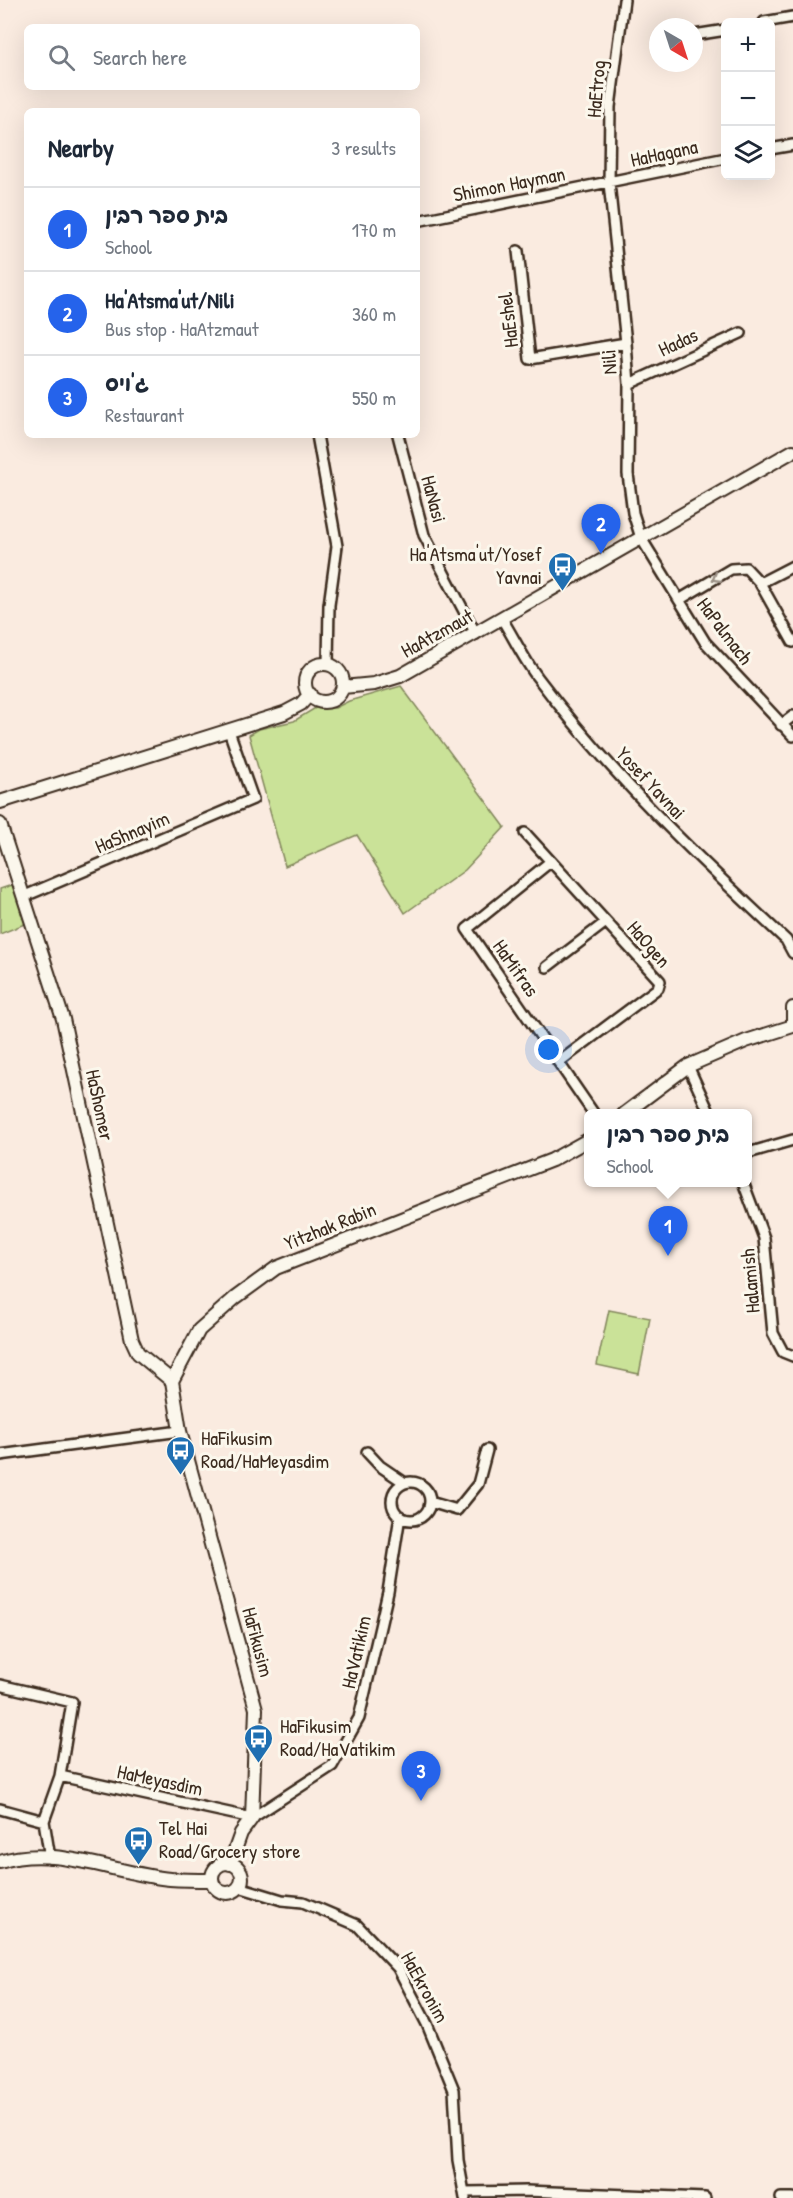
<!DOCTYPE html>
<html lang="en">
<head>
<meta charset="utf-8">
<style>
  body { margin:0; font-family:"Patrick Hand","Playpen Sans Hebrew",sans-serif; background:#f6f6f7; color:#1f2937 }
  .controls { position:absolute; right:18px; top:18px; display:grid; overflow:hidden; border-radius:9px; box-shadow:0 6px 24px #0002 }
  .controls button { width:54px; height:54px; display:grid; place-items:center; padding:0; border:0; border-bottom:2px solid #e0e1e3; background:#fff; color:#1f2937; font:30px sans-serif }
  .compass { position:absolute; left:649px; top:18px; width:54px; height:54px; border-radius:50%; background:#fff; box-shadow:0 6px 24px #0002; rotate:141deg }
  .you { position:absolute; left:549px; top:1050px; width:21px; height:21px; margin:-15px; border:4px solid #fff; border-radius:50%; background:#1a73e8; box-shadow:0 0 0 9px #1a73e833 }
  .badge { display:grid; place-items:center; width:39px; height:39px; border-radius:50%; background:#2563eb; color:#fff; font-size:20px; font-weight:700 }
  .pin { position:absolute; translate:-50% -50px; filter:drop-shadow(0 2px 3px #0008) }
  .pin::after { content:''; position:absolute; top:32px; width:21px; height:18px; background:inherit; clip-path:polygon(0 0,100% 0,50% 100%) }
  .popup { position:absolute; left:584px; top:1109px; width:168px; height:78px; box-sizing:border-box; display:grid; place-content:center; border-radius:9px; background:#fff; filter:drop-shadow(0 2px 4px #0005); font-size:20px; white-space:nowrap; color:#747a83 }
  .popup b { font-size:22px; color:#1f2937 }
  .popup::after { content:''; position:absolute; left:50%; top:100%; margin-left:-12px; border:12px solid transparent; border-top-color:#fff }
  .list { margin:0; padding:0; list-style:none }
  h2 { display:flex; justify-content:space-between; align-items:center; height:78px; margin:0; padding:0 24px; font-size:26px }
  h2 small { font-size:20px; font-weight:400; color:#747a83 }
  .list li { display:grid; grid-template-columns:39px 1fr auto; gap:18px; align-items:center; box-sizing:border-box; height:84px; padding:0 24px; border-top:2px solid #e0e1e3 }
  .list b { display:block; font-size:22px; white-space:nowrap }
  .list p { margin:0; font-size:20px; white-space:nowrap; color:#747a83 }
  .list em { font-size:20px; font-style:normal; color:#747a83 }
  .icon { flex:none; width:33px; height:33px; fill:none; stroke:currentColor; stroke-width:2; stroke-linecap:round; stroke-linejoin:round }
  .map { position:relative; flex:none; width:793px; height:2198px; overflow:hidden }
  .search { position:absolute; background:#fff; box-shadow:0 6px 24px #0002; left:24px; top:24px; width:396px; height:66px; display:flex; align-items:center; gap:15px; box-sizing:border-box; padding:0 21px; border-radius:9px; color:#747a83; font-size:22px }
  .panel { position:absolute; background:#fff; box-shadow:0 6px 24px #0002; left:24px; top:108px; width:396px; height:330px; border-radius:9px }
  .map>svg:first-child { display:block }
</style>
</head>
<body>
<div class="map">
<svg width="793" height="2198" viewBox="0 0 793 2198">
  <rect width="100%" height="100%" fill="#faebe0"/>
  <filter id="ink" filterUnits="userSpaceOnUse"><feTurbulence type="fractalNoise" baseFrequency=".0167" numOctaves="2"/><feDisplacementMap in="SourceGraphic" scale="12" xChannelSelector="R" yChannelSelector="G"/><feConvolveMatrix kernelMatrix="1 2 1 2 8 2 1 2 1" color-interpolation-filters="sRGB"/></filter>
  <g filter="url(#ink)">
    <!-- green -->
    <path fill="#cae298" stroke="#82865b" stroke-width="1.5" d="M401,686L505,827L465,870L405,913L357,835L285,866L249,735L259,729L294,721L317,707L335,708L349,701Z
      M15,884L27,923L0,934V889Z
      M609,1310L650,1318L639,1374L597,1365Z"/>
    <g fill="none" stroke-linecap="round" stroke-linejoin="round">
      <defs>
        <path id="street" d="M624,0L610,107L609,183L626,343L629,384L628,474L633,513L641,538L705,642L793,736
          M764,22L793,17
          M694,35L726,30
          M770,149L793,145
          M417,221L726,158
          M518,251L530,359L626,343
          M629,384L741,333
          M317,435L337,546L329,605L328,664
          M398,435L424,535L476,634
          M760,583L793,566
          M679,600L731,569L746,568L760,583L793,642
          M502,619C514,638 524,660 538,678C611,775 698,858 786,940L793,953
          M781,725L793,716
          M525,833L660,981L658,988L559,1062
          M550,862L467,929L594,1114
          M25,896L253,799L229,731
          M547,967L606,922
          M688,1066L710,1114
          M748,1153L793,1140
          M743,1182L764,1238L773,1333L783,1352L793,1356
          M367,1452L380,1466L405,1483
          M0,1455L180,1431
          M392 1501a19 19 0 1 1 38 0a19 19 0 1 1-38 0Z
          M430,1502L457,1510L478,1484L487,1450
          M0,1685L72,1702L60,1776L44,1821L50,1858
          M60,1776L252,1818L332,1766L359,1718L388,1592L400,1516
          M0,1809L44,1821
          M239,1887L282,1900L303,1902L357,1925L398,1968L427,2024L454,2090L458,2160L465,2198
          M465,2192L526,2191L705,2198
          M781,2198H793"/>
        <path id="secondary" d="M305 683a19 19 0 1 1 38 0a19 19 0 1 1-38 0Z
          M343,687L374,684L400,676L793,451
          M0,802L284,713L301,704L310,694
          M0,824L63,1019L132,1340L138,1353L172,1381
          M793,1008V1024
          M624,1114L688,1066L746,1041L793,1026
          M0,1862C54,1844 116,1874 170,1879C184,1880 198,1880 212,1880
          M212 1878a15 15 0 1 1 30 0a15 15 0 1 1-30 0Z
          M230,1864L241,1833L252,1818L256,1709L180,1431L172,1381L199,1330L235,1298L276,1268L552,1160L588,1140"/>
      </defs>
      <!-- street casing -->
      <use href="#street" stroke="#3b2a1e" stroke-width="14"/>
      <!-- secondary casing -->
      <use href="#secondary" stroke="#3b2a1e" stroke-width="16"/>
      <!-- street -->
      <use href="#street" stroke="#fbf7ec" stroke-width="9"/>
      <!-- secondary -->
      <use href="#secondary" stroke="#fbf7ec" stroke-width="12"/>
    </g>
    <!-- one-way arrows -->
    <defs><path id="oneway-chevron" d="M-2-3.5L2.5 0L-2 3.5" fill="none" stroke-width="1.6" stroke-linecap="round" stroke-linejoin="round" transform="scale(1.5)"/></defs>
    <use stroke="#9b9085" href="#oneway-chevron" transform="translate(716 578) rotate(150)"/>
  </g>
  <!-- icons -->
  <defs>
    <symbol id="bus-pin" viewBox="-11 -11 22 30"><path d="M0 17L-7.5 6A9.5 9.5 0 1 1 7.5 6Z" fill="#1f6fb2" stroke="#fbf7ec"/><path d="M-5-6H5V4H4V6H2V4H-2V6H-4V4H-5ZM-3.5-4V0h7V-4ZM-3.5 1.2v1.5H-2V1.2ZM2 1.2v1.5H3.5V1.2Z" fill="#fff"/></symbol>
  </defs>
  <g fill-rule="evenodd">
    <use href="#bus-pin" x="546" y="550" width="33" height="45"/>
    <use href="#bus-pin" x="164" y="1434" width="33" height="45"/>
    <use href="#bus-pin" x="242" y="1722" width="33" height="45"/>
    <use href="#bus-pin" x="122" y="1824" width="33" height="45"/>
  </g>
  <g text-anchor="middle" stroke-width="6" stroke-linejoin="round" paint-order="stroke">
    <!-- street labels -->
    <g font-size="20" fill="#3b2a1e" stroke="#fbf7ec">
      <text transform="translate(596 89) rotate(-85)" y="7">HaEtrog</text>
      <text transform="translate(664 153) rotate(-12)" y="7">HaHagana</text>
      <text transform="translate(509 184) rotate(-11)" y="7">Shimon Hayman</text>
      <text transform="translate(508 320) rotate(-97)" y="7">HaEshel</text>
      <text transform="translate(678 342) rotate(-25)" y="7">Hadas</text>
      <text transform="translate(609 362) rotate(-94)" y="7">Nili</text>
      <text transform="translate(434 499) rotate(75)" y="7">HaNasi</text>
      <text transform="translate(725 631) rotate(53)" y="7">HaPalmach</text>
      <text transform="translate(437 633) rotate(-29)" y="7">HaAtzmaut</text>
      <text transform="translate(651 783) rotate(47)" y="7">Yosef Yavnai</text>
      <text transform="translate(132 832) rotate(-23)" y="7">HaShnayim</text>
      <text transform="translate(649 944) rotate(49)" y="7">HaOgen</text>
      <text transform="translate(516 968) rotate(55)" y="7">HaMifras</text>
      <text transform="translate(100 1105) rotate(78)" y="7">HaShomer</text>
      <text transform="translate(330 1226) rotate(-22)" y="7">Yitzhak Rabin</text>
      <text transform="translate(750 1281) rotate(-95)" y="7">Halamish</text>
      <text transform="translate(258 1642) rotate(75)" y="7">HaFikusim</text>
      <text transform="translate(356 1652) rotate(-77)" y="7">HaVatikim</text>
      <text transform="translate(160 1780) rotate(12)" y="7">HaMeyasdim</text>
      <text transform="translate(425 1987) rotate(61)" y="7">HaEkronim</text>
    </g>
    <!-- poi labels -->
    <g font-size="20" fill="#3b2a1e" stroke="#fbf7ec" text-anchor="start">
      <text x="542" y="561" text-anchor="end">Ha'Atsma'ut/Yosef<tspan x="542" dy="23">Yavnai</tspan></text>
      <text x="201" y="1445">HaFikusim<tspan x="201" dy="23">Road/HaMeyasdim</tspan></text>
      <text x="280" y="1733">HaFikusim<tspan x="280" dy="23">Road/HaVatikim</tspan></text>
      <text x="159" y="1835">Tel Hai<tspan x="159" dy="23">Road/Grocery store</tspan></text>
    </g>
  </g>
</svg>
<div class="controls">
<button>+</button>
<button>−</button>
<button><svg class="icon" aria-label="layers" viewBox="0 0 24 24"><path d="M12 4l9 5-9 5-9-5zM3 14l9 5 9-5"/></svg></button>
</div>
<svg class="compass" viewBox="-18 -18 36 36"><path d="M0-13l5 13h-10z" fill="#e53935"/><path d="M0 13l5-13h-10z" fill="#747a83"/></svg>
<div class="you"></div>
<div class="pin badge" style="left:668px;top:1256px">1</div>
<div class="popup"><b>בית ספר רבין</b>School</div>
<div class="pin badge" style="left:601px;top:554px">2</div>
<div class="pin badge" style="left:421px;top:1801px">3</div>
<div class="search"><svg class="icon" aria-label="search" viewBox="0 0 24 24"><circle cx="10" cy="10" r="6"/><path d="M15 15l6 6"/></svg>Search here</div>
<section class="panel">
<h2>Nearby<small>3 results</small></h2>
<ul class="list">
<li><span class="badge">1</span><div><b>בית ספר רבין</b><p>School</p></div><em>170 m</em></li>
<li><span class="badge">2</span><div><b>Ha'Atsma'ut/Nili</b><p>Bus stop · HaAtzmaut</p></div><em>360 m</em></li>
<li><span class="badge">3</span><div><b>ג'ויס</b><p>Restaurant</p></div><em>550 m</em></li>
</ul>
</section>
</div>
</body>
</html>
